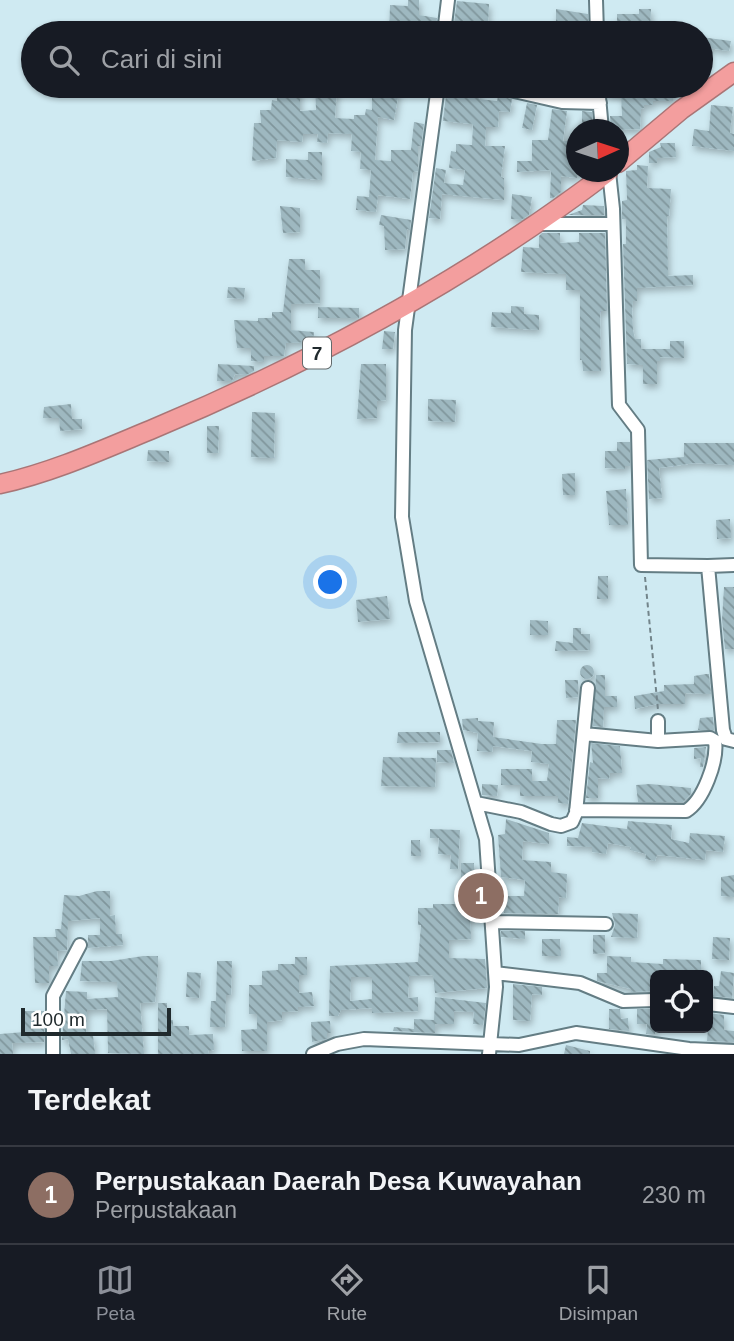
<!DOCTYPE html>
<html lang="id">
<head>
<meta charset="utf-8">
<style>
  body { margin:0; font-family:Arial,sans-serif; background:#20242c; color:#f1f3f6 }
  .controls { position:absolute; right:21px; bottom:21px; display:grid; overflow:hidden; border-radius:10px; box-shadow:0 2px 5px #0004 }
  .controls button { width:63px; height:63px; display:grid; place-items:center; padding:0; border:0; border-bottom:2px solid #363941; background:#171b24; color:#f1f3f6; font:35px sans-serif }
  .compass { position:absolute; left:566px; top:119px; width:63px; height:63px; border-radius:50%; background:#171b24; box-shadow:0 2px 5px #0004; rotate:87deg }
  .scale { position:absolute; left:21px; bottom:18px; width:150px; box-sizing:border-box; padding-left:7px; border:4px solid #202a2d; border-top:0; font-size:19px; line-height:24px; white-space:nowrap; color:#202a2d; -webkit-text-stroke:5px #fff; paint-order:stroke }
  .you { position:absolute; left:331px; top:583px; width:24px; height:24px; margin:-18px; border:5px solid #fff; border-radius:50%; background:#1a73e8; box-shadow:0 0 0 10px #1a73e833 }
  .badge { display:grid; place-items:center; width:46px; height:46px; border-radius:50%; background:#8c9099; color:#fff; font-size:23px; font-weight:700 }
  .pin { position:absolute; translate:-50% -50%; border:4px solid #fff; box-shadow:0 2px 7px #0006 }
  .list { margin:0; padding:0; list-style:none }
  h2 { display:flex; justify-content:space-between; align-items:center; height:91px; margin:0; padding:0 28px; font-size:30px }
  h2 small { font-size:23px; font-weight:400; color:#9ea1a6 }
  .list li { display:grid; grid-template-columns:46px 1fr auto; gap:21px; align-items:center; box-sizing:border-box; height:98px; padding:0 28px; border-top:2px solid #363941 }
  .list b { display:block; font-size:26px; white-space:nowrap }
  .list p { margin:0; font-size:23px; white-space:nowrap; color:#9ea1a6 }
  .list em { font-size:23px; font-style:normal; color:#9ea1a6 }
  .icon { flex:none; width:38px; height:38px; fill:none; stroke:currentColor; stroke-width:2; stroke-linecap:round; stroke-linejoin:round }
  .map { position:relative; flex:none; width:734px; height:1054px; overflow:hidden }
  .search { position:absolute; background:#171b24; box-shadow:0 2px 5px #0004; left:21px; right:21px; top:21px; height:77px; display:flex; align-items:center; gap:18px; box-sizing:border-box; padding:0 24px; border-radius:38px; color:#9ea1a6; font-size:26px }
  .sheet { height:189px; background:#171b24 }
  nav { display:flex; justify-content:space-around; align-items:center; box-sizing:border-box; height:98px; border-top:2px solid #363941; background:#171b24; font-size:19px; color:#9ea1a6 }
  nav a { display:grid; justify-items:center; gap:4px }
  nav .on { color:#8c9099 }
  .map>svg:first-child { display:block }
</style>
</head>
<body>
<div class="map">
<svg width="734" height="1054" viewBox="0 0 734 1054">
  <defs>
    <pattern id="building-back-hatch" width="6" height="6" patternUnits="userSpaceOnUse" patternTransform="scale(1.75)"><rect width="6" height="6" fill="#9eb8c0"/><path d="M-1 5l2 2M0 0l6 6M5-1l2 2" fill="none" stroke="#80969c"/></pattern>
    <filter id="shadow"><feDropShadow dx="2" dy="4" stdDeviation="3.5" flood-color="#0004"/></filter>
  </defs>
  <rect width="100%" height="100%" fill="#cfeaf2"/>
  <!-- building -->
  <path fill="url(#building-back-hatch)" fill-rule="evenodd" filter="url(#shadow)" d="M408,0H419V15L437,18L436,30L423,27L422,33H389L390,5L408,6Z
    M457,1L489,4L488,26L506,28V33H480V24L454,23Z
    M556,9L588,14V33L586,28L556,27Z
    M639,9H651L650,32H639V27H617V14H639Z
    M701,37L731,41L729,51L701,47Z
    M277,86H300V111L316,110L315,86H337L335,118L354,119V115H365L366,109L372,110V88L399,91L394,120L378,117L375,160L391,161V150H411L414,122L424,124L421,146H418V171L413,172L410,199L378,195L376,212L356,210L357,196L369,197L371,170L360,169L361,152L351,151L352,134L328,133L327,143L317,142L318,134H303L302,142L277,140L276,158L252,161L254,123H261L260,110H271L272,100L277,101Z
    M447,86H480L479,99L497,101L498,96L512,99L510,112L499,111L498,127H486L485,146H505L501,177L504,178V200L442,194L440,219L429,218L436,168L446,170L444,183L463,185L465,170L449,168L451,151L456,152V144L472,145L473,124L443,121Z
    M607,86H673V101H653V105H644V108L641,109L640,129L611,130L610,116H622L621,95L607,94Z
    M527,103L537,105L532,130L522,128Z
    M711,105L733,107L730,133L734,134V151L692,146L694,129L709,131Z
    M552,109L567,111L563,141H577V178L561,176V192L553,198H550L551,170L517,172V161H532V140H548Z
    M582,111L592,112L593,130H582Z
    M660,143H675L676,157L657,158V163H649V152L661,147Z
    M308,152H322V180L286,177V159L308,160Z
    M637,165L648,166L647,188L671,189L669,216H667L668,276L693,275V285L637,288V301H633L632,310L633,330L635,339H641V349H670V341H684V358L660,357V361H657V384H643V365L627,364L623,244H626V219H622V201L627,200L626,171L637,170Z
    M512,194L532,197L529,215L521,220L511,219Z
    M583,205L604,206V215H568L582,210Z
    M280,206L300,208V232L283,233Z
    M381,215L411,220L410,230L407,229L405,249L385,250L384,226L379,225Z
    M542,233H560V243L579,242V233H605L607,311H600L601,371H583L582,360H580V290H566V274L521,272L523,247L539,248V236Z
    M289,259H305V270H320V303L291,304V330L314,332L313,342L286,343L284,356H264V362L251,361V348H237L234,320L258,321V318H272V312H283Z
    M228,287L245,288L244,299L227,298Z
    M511,306L524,307V314L539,315V330L491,327L492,312L511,313Z
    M318,307L359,308V318H318Z
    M384,331L395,332L393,349H382Z
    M218,364L254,366V371L246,375L235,374L232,381H217Z
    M361,364H386V400L377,401V418L357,419Z
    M428,399L456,400L455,422L428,421Z
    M71,404L72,419H82V429L60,431L59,418H43L44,407Z
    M252,412L275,413L274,458L251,457Z
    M207,426H219L218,453H207Z
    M617,442H630V466H625V469L605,468V451H617Z
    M684,443H734V465L695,463L659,468L662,498L649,499L647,460L684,457Z
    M148,450L169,451V462L147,461Z
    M575,473V495H563L562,474Z
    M626,489L628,525H609L606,491Z
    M730,519L731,538L717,539L716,520Z
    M598,576H608V599H597Z
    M724,587H734V649H725L722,620Z
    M387,596L390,619L358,622L356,600Z
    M530,620L548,621V635H530Z
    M573,628H581V634H590V650L555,651L556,641L573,643Z
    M580 672a7 7 0 1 1 14 0a7 7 0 1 1-14 0Z
    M706,674H709L711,694L685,693V704H657L635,709L634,696L664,691V685L694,684V676Z
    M596,675H605V696H617V707H604L603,727L593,726Z
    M565,680H578V697L566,698Z
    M713,717L714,730H698L700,718Z
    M478,718V721L494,722L493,737L542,744H556L557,720H576L568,804L558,803V796H520V785H501V769H532V781H547L549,764L531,762L532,751L493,746L492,752L477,751L478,733L463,730L462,719Z
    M398,732H440V742L397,743Z
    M591,743L620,746L622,773H610L609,779L598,778V798H586L590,762L593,763Z
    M706,747L703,767H700L701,758L694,759V748Z
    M437,750H451L454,763L437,762Z
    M383,757L436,758L435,787L381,786Z
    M482,784L498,785L497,796L482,795Z
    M650,784L691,788V794L683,802H638L636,785Z
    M506,819L549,833V844L523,841L522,860L551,862V872L567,874L566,898L559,897L558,914L504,913L505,896H524L525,880L501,877L498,835L505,834Z
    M628,821L672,825L671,839L689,843L690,833L725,836L723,852L706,850L705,860L657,855L655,861L645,859L646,854L630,850L631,847L608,843L606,854L592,852V847L567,846V837L578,838L582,823L627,829Z
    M430,829L460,830L458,869H450L451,855L438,854L439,838H430Z
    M411,840H420L421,856H411Z
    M461,863H474V882H461Z
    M734,875V897L721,896V877Z
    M97,891H110V916L115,915L116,934H122L123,945L88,948V935H100V918L68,921L67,950L57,951L58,966H49V983H35L33,937H56L55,929H61L64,895L79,896Z
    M433,904H482V915H470L471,939L449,940V958L485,959L487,988L435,993L433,975L409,976L408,998L418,997V1011L372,1013V1008L341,1010L338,1016H329L330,966L418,962L421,925H418V908H433ZM351,977H372V999L350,1001Z
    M612,913L638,914L637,938L611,937L615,925Z
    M501,931H525V939L501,937Z
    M593,935H605V953L593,954Z
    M713,937L730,938L729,960L712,959Z
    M542,939H560L561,956H542Z
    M143,956H158V966L155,1002L140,1003L144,1054L108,1053L107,1009L87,1010L86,1036L93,1035L95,1054H71L68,1039L62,1040L66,991L87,992V999L118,997L117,982L80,981L82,961H111Z
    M607,956L631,957V962L663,964V959L701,960V975H655V991L631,992V989L597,981V973H607Z
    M295,957H307V975H299V993L312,992L314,1006L298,1007V1011L282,1012V1020L267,1022V1051H242L241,1030L257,1029V1014H249V985H262V971L278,970V964H295Z
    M217,961H232L231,995H226L225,1027H210L211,1001H216Z
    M721,971L734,973L732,998L713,996L714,986H719Z
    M187,972L201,973L199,998L186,997Z
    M513,984L542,987V995L532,994L530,1021L513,1020Z
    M435,997L486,1003L483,1025L473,1024L474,1012L454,1011V1024H435V1033L393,1031L394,1027L414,1029V1019L434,1020Z
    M158,1003H167V1020H173V1026H189V1035L213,1034L214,1050L208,1051L209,1054H158Z
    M609,1009H620L621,1019L628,1018L629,1031L609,1029Z
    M637,1009H650V1015H655V1034H646L647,1024H637Z
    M25,1011H44V1042L12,1043L13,1054H0V1034L24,1032Z
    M709,1013L724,1015V1030L734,1031V1042L707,1041Z
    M330,1021L331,1033H327V1039L312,1042L311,1022Z
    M566,1045L590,1051V1054H564Z"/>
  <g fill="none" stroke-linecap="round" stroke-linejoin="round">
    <defs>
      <path id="minor" d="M596,0L597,33
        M444,33L448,0
        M438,86L405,330L402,517L416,601L486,839L496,987L489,1054
        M493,86L562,102L600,103
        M598,86L602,130
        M609,172L613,209L619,405L638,430L641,565L708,566
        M537,224H613
        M734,565L708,566L723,730L726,739L734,741
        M658,721V741
        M476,803L521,812L551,824L561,826L572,822L576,813L588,688
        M576,810L686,811C703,801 718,761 715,741L710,738L658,741L584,734
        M493,922L606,924
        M495,973L580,983L623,1001L655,1000
        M708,1004L734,1007
        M53,1054V996L80,945
        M313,1054L337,1044L364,1039L519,1045L576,1033L689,1049L734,1051"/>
      <path id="highway" d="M618,163L681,110L734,72
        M0,484C54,472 104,449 155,428C315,361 470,277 608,172"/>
    </defs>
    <!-- minor casing -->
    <use href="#minor" stroke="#647d84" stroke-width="16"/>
    <!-- highway casing -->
    <use href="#highway" stroke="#a97576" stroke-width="21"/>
    <!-- path -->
    <path stroke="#73858b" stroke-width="2" stroke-dasharray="5 3.5" stroke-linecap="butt" d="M645,577L658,710"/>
    <!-- minor -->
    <use href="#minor" stroke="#fff" stroke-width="12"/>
    <!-- highway -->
    <use href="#highway" stroke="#f39e9e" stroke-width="18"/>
  </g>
  <g text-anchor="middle" stroke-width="7" stroke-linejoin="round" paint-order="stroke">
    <!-- shield labels -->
    <rect fill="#fff" stroke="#636a6c" stroke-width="2" x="303" y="337.5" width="28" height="31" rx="5"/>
    <g font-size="19" font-weight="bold" fill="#202a2d">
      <text x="317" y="360">7</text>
    </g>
  </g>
</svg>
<div class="controls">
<button><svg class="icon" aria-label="locate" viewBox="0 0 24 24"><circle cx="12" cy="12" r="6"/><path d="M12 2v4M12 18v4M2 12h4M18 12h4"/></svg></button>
</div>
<svg class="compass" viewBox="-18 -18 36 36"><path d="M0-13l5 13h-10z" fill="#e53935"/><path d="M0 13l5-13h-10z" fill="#9ea1a6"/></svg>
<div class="scale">100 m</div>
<div class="you"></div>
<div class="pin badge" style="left:481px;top:896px;background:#8d6e63">1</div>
<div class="search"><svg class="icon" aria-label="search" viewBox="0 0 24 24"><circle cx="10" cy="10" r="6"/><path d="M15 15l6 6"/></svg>Cari di sini</div>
</div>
<section class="sheet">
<h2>Terdekat<small></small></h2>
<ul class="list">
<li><span class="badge" style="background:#8d6e63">1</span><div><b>Perpustakaan Daerah Desa Kuwayahan</b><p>Perpustakaan</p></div><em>230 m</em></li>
</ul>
</section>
<nav>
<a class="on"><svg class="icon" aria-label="map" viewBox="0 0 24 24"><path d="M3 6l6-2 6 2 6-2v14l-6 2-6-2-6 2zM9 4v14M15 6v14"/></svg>Peta</a>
<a><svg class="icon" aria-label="directions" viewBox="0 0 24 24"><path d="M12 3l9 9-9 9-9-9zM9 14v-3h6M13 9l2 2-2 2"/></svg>Rute</a>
<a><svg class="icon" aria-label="saved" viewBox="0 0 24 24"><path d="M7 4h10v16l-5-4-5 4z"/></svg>Disimpan</a>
</nav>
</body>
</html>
